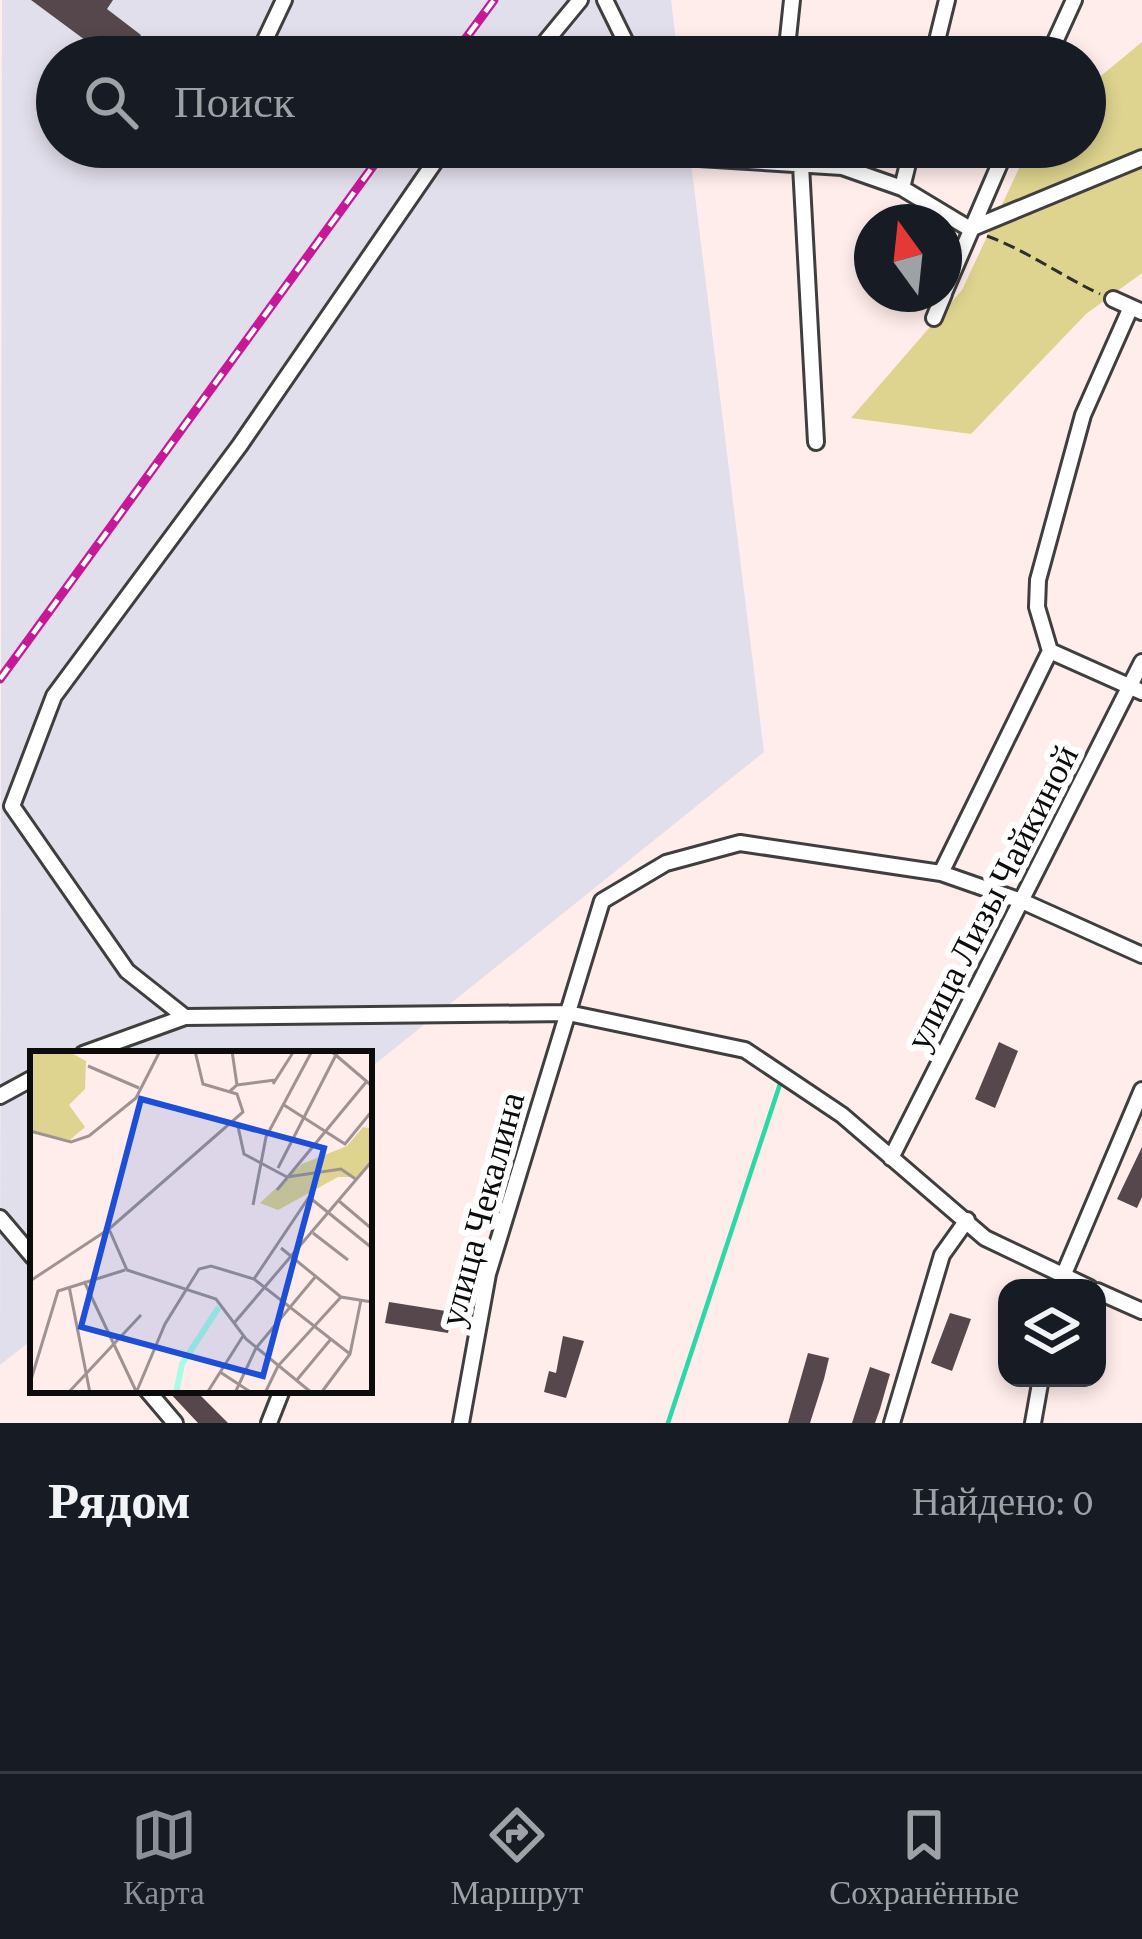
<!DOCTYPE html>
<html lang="ru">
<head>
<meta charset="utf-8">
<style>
  body { margin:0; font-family:"Crimson Pro",serif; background:#242831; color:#f1f3f6 }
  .controls { position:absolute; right:36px; bottom:36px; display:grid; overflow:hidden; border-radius:24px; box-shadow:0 6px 18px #0003 }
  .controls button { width:108px; height:108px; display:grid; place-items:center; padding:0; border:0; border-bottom:3px solid #363941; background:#171b24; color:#f1f3f6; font:60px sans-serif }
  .compass { position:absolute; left:854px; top:204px; width:108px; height:108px; border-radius:50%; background:#171b24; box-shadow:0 6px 18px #0003; rotate:345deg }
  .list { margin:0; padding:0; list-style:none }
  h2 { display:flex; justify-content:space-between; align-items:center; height:156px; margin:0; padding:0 48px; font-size:51px }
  h2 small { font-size:39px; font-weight:400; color:#9ea1a6 }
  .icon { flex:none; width:66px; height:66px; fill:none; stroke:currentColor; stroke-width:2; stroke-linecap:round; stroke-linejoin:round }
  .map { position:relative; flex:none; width:1142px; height:1423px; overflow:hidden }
  .search { position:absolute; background:#171b24; box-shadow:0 6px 18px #0003; left:36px; right:36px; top:36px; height:132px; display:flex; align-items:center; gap:30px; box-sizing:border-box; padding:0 42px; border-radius:66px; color:#9ea1a6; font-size:45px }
  .sheet { height:348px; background:#171b24 }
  nav { display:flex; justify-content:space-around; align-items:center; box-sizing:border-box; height:168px; border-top:3px solid #363941; background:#171b24; font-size:33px; color:#9ea1a6 }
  nav a { display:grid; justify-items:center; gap:6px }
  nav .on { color:#8c9099 }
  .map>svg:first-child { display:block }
</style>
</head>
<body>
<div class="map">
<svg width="1142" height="1423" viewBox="0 0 1142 1423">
  <rect width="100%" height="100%" fill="#ffedeb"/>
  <!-- industrial -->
  <path fill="#e2dfec" d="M2,0H671L678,57H57V147H689L764,752L369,1069V1054H33V1339L0,1365Z"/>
  <!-- forest -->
  <path fill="#ded48f" d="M1142,42V273L1086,314L971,434L851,418L962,290L1029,147H1085V89Z"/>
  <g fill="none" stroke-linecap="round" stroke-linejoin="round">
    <!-- stream -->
    <path stroke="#2bd8a8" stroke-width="4.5" d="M668,1423L780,1084"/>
  </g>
  <!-- building -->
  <path fill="#55474b" d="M31,0H113L107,9L141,35L124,57H108Z
    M1039,793L1053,799L1032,843L1018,837Z
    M999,1042L1018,1051L995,1108L975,1099Z
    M1142,1147V1197L1137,1208L1117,1199Z
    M389,1302L452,1312L448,1333L385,1323Z
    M950,1313L971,1319L952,1371L931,1363Z
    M563,1336L584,1341L566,1398L544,1392L549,1371L556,1373Z
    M808,1353L829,1358L824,1379L810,1423H788Z
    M870,1367L890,1374L880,1409L875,1423H852Z
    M167,1390H195L228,1423H198Z"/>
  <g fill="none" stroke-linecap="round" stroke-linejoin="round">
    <defs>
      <path id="minor" d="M605,0L633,57
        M257,57L284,0
        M533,57L580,0
        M786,57L792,0
        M933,57L947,0
        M1048,57L1074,0
        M445,147L240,445L54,696L12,806L127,971L185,1017L568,1013L745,1050L842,1115L985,1238L1090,1288
        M678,147L683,157L842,167L902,188L970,229
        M800,147L816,442
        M902,188L912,147
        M970,229L1142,158
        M944,293L1007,147
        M1113,299L1142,312
        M934,318L944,294
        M1050,651L1142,692
        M941,873L1050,651L1037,607L1038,580L1083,415L1131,307
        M83,1054L185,1017
        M0,1096L33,1078
        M891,1158L1142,662
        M0,1218L33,1257
        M1058,1288L1142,1090
        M1097,1291L1142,1311
        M147,1390L175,1423
        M269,1423L282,1390
        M461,1423L488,1274L602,901L666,863L740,843L941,873L1024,902L1142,955
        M892,1423L942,1255L967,1220
        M1033,1423L1041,1378"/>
    </defs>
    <!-- minor casing -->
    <use href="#minor" stroke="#3f3f3f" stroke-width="20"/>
    <!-- path -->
    <path stroke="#2e2e2e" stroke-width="3" stroke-dasharray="12 6" stroke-linecap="butt" d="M987,236C1028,251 1061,276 1100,294"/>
    <!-- minor -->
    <use href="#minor" stroke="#fff" stroke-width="14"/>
    <defs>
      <path id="rail" d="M452,57L494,0
        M0,679L387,147"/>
    </defs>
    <!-- rail casing -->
    <use href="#rail" stroke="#c71997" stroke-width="9"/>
    <!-- rail -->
    <use href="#rail" stroke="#fff" stroke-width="4.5" stroke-dasharray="14" stroke-linecap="butt"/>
  </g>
  <g text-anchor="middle" stroke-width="12" stroke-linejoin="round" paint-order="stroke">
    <!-- street labels -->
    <g font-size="36" fill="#0c0c0c" stroke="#fff">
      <text transform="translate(991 897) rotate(-63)" y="13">улица Лизы Чайкиной</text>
      <text transform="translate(481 1209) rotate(-75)" y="13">улица Чекалина</text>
    </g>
  </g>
  <!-- overview -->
  <g transform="translate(30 1051)">
    <rect width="342" height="342" fill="#ffedeb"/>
    <path d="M38,0L56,10L55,38L39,54L55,76L40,89L0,79V3ZM333,76L342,78V110L330,126H308L248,159L230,152L272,113L317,95Z" fill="#ded48f"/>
    <path fill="none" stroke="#aafbe3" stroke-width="6" d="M146,342L152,313L189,256"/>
    <path fill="none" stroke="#9e9392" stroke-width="3" d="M165,0L173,33L207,43L213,61L79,178L97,219L186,248L216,288L282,342M301,0L342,35M58,15L109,37M243,33L264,0M207,34L245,29M199,41L207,34L202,0M254,54L315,93L342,60M207,71L214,103L257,126L311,118L327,129M0,80L41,91L59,85L106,47L130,0M248,117L308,0M247,139L337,30M279,146L342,197M309,150L342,178M223,154L236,86L282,0M283,182L318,209M251,197L311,246L342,251M224,228L279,146M0,230L79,178M54,230L106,340M39,235L60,342M205,271L342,110M190,321L222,342M266,330L301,288M0,332L28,240L95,219M38,342L111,264M106,342L135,273L169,218L181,215L224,228L320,303M177,342L213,285M205,342L226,297L286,225M235,342L248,315L311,246M291,342L320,303L331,249"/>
    <path fill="#1d4ed8" fill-opacity="0.15" stroke="#1d4ed8" stroke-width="6" d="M111,48L294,97L233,325L51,276Z"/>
    <rect width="342" height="342" fill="none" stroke="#0c0c0c" stroke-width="6"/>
  </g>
</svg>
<div class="controls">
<button><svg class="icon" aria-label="layers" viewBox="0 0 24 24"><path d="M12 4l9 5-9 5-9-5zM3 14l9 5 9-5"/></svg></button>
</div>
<svg class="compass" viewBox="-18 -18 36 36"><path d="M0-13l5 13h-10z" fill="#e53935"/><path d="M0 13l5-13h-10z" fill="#9ea1a6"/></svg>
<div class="search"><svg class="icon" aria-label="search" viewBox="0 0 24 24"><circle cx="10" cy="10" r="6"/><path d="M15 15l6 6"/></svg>Поиск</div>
</div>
<section class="sheet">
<h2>Рядом<small>Найдено: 0</small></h2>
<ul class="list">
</ul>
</section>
<nav>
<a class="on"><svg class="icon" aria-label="map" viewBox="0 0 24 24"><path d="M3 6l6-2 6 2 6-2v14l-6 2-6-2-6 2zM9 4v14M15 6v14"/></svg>Карта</a>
<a><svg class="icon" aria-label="directions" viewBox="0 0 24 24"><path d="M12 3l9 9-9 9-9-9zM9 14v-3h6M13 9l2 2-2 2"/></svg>Маршрут</a>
<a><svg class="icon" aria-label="saved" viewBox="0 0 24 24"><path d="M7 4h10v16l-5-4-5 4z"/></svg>Сохранённые</a>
</nav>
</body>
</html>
